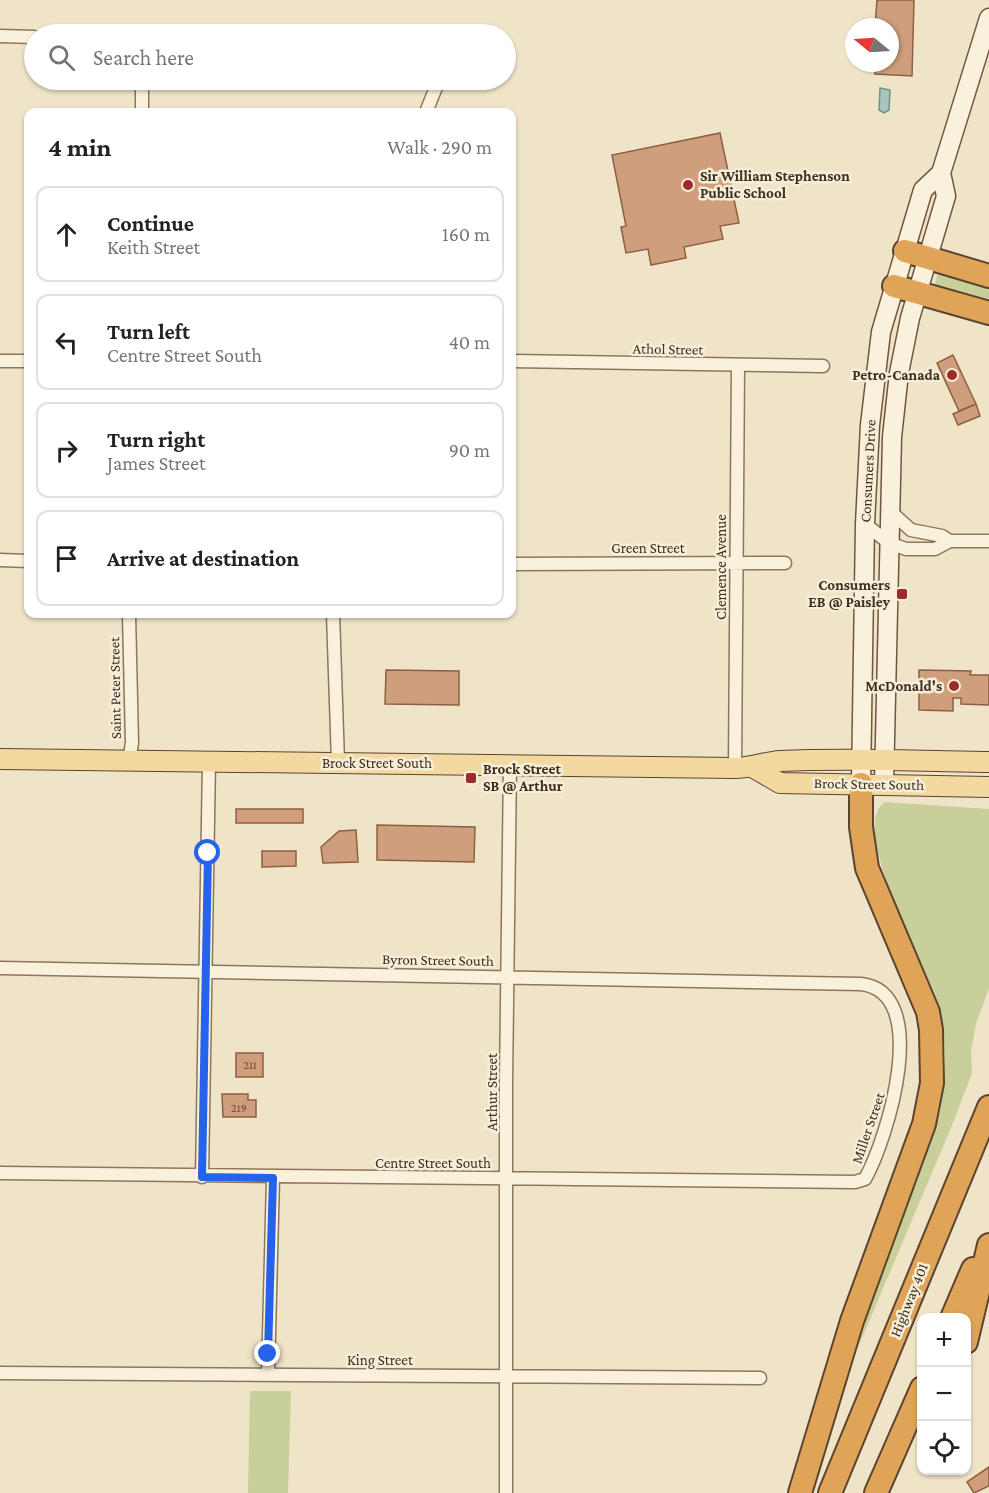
<!DOCTYPE html>
<html lang="en">
<head>
<meta charset="utf-8">
<style>
  body { margin:0; font-family:"Crimson Pro",serif; background:#f2f2f2; color:#222 }
  .controls { position:absolute; right:18px; bottom:18px; display:grid; overflow:hidden; border-radius:12px; box-shadow:0 2px 4px #0004 }
  .controls button { width:54px; height:54px; display:grid; place-items:center; padding:0; border:0; border-bottom:2px solid #e0e0e0; background:#fff; color:#222; font:30px sans-serif }
  .compass { position:absolute; left:845px; top:18px; width:54px; height:54px; border-radius:50%; background:#fff; box-shadow:0 2px 4px #0004; rotate:288deg }
  .stop { position:absolute; width:18px; height:18px; margin:-14px; border:4px solid #2563eb; border-radius:50%; background:#fff }
  .stop.end { background:#2563eb; border-color:#fff; box-shadow:0 2px 6px #0008 }
  .list { margin:0; padding:0; list-style:none }
  h2 { display:flex; justify-content:space-between; align-items:center; height:78px; margin:0; padding:0 24px; font-size:26px }
  h2 small { font-size:20px; font-weight:400; color:#767676 }
  .list li { display:grid; grid-template-columns:39px 1fr auto; gap:18px; align-items:center; box-sizing:border-box; height:96px; margin:0 12px 12px; padding:0 12px; border:2px solid #e0e0e0; border-radius:12px }
  .list b { display:block; font-size:22px; white-space:nowrap }
  .list p { margin:0; font-size:20px; white-space:nowrap; color:#767676 }
  .list em { font-size:20px; font-style:normal; color:#767676 }
  .icon { flex:none; width:33px; height:33px; fill:none; stroke:currentColor; stroke-width:2; stroke-linecap:round; stroke-linejoin:round }
  .map { position:relative; flex:none; width:989px; height:1493px; overflow:hidden }
  .search { position:absolute; background:#fff; box-shadow:0 2px 4px #0004; left:24px; top:24px; width:492px; height:66px; display:flex; align-items:center; gap:15px; box-sizing:border-box; padding:0 21px; border-radius:33px; color:#767676; font-size:22px }
  .panel { position:absolute; background:#fff; box-shadow:0 2px 4px #0004; left:24px; top:108px; width:492px; height:510px; border-radius:12px }
  .map>svg:first-child { display:block }
</style>
</head>
<body>
<div class="map">
<svg width="989" height="1493" viewBox="0 0 989 1493">
  <rect width="100%" height="100%" fill="#f0e4c8"/>
  <!-- green -->
  <path fill="#c9cf9b" d="M938,273L989,287V302L939,287L935,284Z
    M885,802L989,809V988L976,1024L971,1052L972,1073L951,1128L845,1378C864,1311 892,1247 915,1181C931,1133 950,1088 944,1036C942,1024 940,1011 937,1000C926,968 847,824 885,802Z
    M250,1391H291L288,1493H248Z"/>
  <!-- water -->
  <path fill="#a9c4bc" stroke="#6f938a" stroke-width="1.5" d="M880,88L890,90L889,110L884,113L879,110Z"/>
  <!-- building -->
  <path fill="#cf9f7d" stroke="#8d5f41" stroke-width="1.5" d="M877,0H914L912,76L875,74V63H890V27H875Z
    M720,133L739,223L720,226L723,239L684,247L686,258L651,265L648,249L626,253L621,227L626,226L612,155Z
    M953,355L976,404L959,411L937,363Z
    M976,404L980,416L958,425L953,414Z
    M386,670L459,671V705L385,704Z
    M919,670L971,671L970,675H989V705L961,704V698H953V711L919,710Z
    M236,809H303V823H236Z
    M377,825L475,827L474,862L377,860Z
    M356,830L358,862L323,863L321,847L339,831Z
    M262,851H296V866L262,867Z
    M236,1053H263V1077H236Z
    M222,1094H248V1100H256V1117H223Z
    M989,1467V1486L974,1493L967,1482Z"/>
  <g fill="none" stroke-linecap="round" stroke-linejoin="round">
    <defs>
      <path id="minor" d="M0,36L34,37
        M142,80V112
        M426,112L439,80
        M0,361H28
        M512,361L823,366
        M890,511L911,530L942,536L950,541
        M865,524L889,543L906,549H935L950,541H989
        M0,560L28,561
        M512,564L785,563
        M129,614L132,743L129,761
        M333,614L338,762
        M735,768L738,365
        M0,968L861,984C933,992 887,1140 865,1179L855,1182L0,1173
        M202,1177L209,761
        M0,1373L760,1378
        M268,1374L273,1178
        M506,1493V1082L510,764"/>
      <path id="secondary" d="M884,783L892,437L899,373L910,318L946,196L941,173
        M861,784L865,524L870,425L881,332L923,190L941,173L989,18"/>
      <path id="primary" d="M0,759L735,768C751,768 765,762 780,761C850,758 920,761 989,762
        M754,768L780,783L989,787"/>
      <path id="motorway" d="M905,251L989,276
        M894,286L989,313
        M952,1318L973,1269
        M966,1342L989,1245
        M800,1493L852,1321L924,1124L932,1083L931,1030L928,1012L867,868L861,827V784
        M830,1493L989,1107
        M876,1493L922,1388"/>
    </defs>
    <!-- minor casing -->
    <use href="#minor" stroke="#8d765c" stroke-width="15"/>
    <!-- secondary casing -->
    <use href="#secondary" stroke="#6f573f" stroke-width="21"/>
    <!-- primary casing -->
    <use href="#primary" stroke="#5b4430" stroke-width="22"/>
    <!-- motorway casing -->
    <use href="#motorway" stroke="#5b4430" stroke-width="26"/>
    <!-- minor -->
    <use href="#minor" stroke="#faf1dc" stroke-width="12"/>
    <!-- secondary -->
    <use href="#secondary" stroke="#faf1dc" stroke-width="18"/>
    <!-- primary -->
    <use href="#primary" stroke="#f3d9a0" stroke-width="20"/>
    <!-- motorway -->
    <use href="#motorway" stroke="#e0a458" stroke-width="22"/>
  </g>
  <g fill="none" stroke-linecap="round" stroke-linejoin="round">
    <!-- route -->
    <path stroke="#2563eb" stroke-width="8" d="M208,853L202,1177L273,1178L268,1354"/>
  </g>
  <!-- markers -->
  <g fill="#9e2a2b" stroke="#f7eed8" stroke-width="2">
    <circle cx="688" cy="185" r="6"/>
    <circle cx="952" cy="375" r="6"/>
    <rect x="896" y="588" width="12" height="12" rx="3"/>
    <circle cx="954" cy="686" r="6"/>
    <rect x="465" y="772" width="12" height="12" rx="3"/>
  </g>
  <g text-anchor="middle" stroke-width="5" stroke-linejoin="round" paint-order="stroke">
    <!-- number labels -->
    <g font-size="12" fill="#624a37">
      <text x="250" y="1069">211</text>
      <text x="239" y="1112">219</text>
    </g>
    <!-- poi labels -->
    <g font-size="15" font-weight="bold" fill="#3d2e20" stroke="#f7eed8" text-anchor="end">
      <text x="700" y="181" text-anchor="start">Sir William Stephenson<tspan x="700" dy="17">Public School</tspan></text>
      <text x="940" y="380">Petro-Canada</text>
      <text x="890" y="590">Consumers<tspan x="890" dy="17">EB @ Paisley</tspan></text>
      <text x="942" y="691">McDonald's</text>
      <text x="483" y="774" text-anchor="start">Brock Street<tspan x="483" dy="17">SB @ Arthur</tspan></text>
    </g>
    <!-- street labels -->
    <g font-size="15" fill="#3d2e20" stroke="#f7eed8">
      <text transform="translate(668 349) rotate(1)" y="5">Athol Street</text>
      <text transform="translate(868 471) rotate(-87)" y="5">Consumers Drive</text>
      <text x="648" y="553">Green Street</text>
      <text transform="translate(721 567) rotate(-90)" y="5">Clemence Avenue</text>
      <text transform="translate(115 688) rotate(-91)" y="5">Saint Peter Street</text>
      <text x="377" y="768">Brock Street South</text>
      <text transform="translate(869 784) rotate(1)" y="5">Brock Street South</text>
      <text transform="translate(438 960) rotate(1)" y="5">Byron Street South</text>
      <text transform="translate(492 1092) rotate(-90)" y="5">Arthur Street</text>
      <text transform="translate(868 1128) rotate(-71)" y="5">Miller Street</text>
      <text x="433" y="1168">Centre Street South</text>
      <text transform="translate(909 1300) rotate(-68)" y="5">Highway 401</text>
      <text x="380" y="1365">King Street</text>
    </g>
  </g>
</svg>
<div class="controls">
<button>+</button>
<button>−</button>
<button><svg class="icon" aria-label="locate" viewBox="0 0 24 24"><circle cx="12" cy="12" r="6"/><path d="M12 2v4M12 18v4M2 12h4M18 12h4"/></svg></button>
</div>
<svg class="compass" viewBox="-18 -18 36 36"><path d="M0-13l5 13h-10z" fill="#e53935"/><path d="M0 13l5-13h-10z" fill="#767676"/></svg>
<div class="stop" style="left:208px;top:853px"></div>
<div class="stop end" style="left:268px;top:1354px"></div>
<div class="search"><svg class="icon" aria-label="search" viewBox="0 0 24 24"><circle cx="10" cy="10" r="6"/><path d="M15 15l6 6"/></svg>Search here</div>
<section class="panel">
<h2>4 min<small>Walk · 290 m</small></h2>
<ul class="list">
<li><svg class="icon" aria-label="ahead" viewBox="0 0 24 24"><path d="M12 20V5M6 11l6-6 6 6"/></svg><div><b>Continue</b><p>Keith Street</p></div><em>160 m</em></li>
<li><svg class="icon" aria-label="left" viewBox="0 0 24 24"><path d="M17 20v-9H6M10 6l-5 5 5 5"/></svg><div><b>Turn left</b><p>Centre Street South</p></div><em>40 m</em></li>
<li><svg class="icon" aria-label="right" viewBox="0 0 24 24"><path d="M7 20v-9h11M14 6l5 5-5 5"/></svg><div><b>Turn right</b><p>James Street</p></div><em>90 m</em></li>
<li><svg class="icon" aria-label="arrive" viewBox="0 0 24 24"><path d="M6 21V4h12l-3 4 3 4H6"/></svg><div><b>Arrive at destination</b></div></li>
</ul>
</section>
</div>
</body>
</html>
